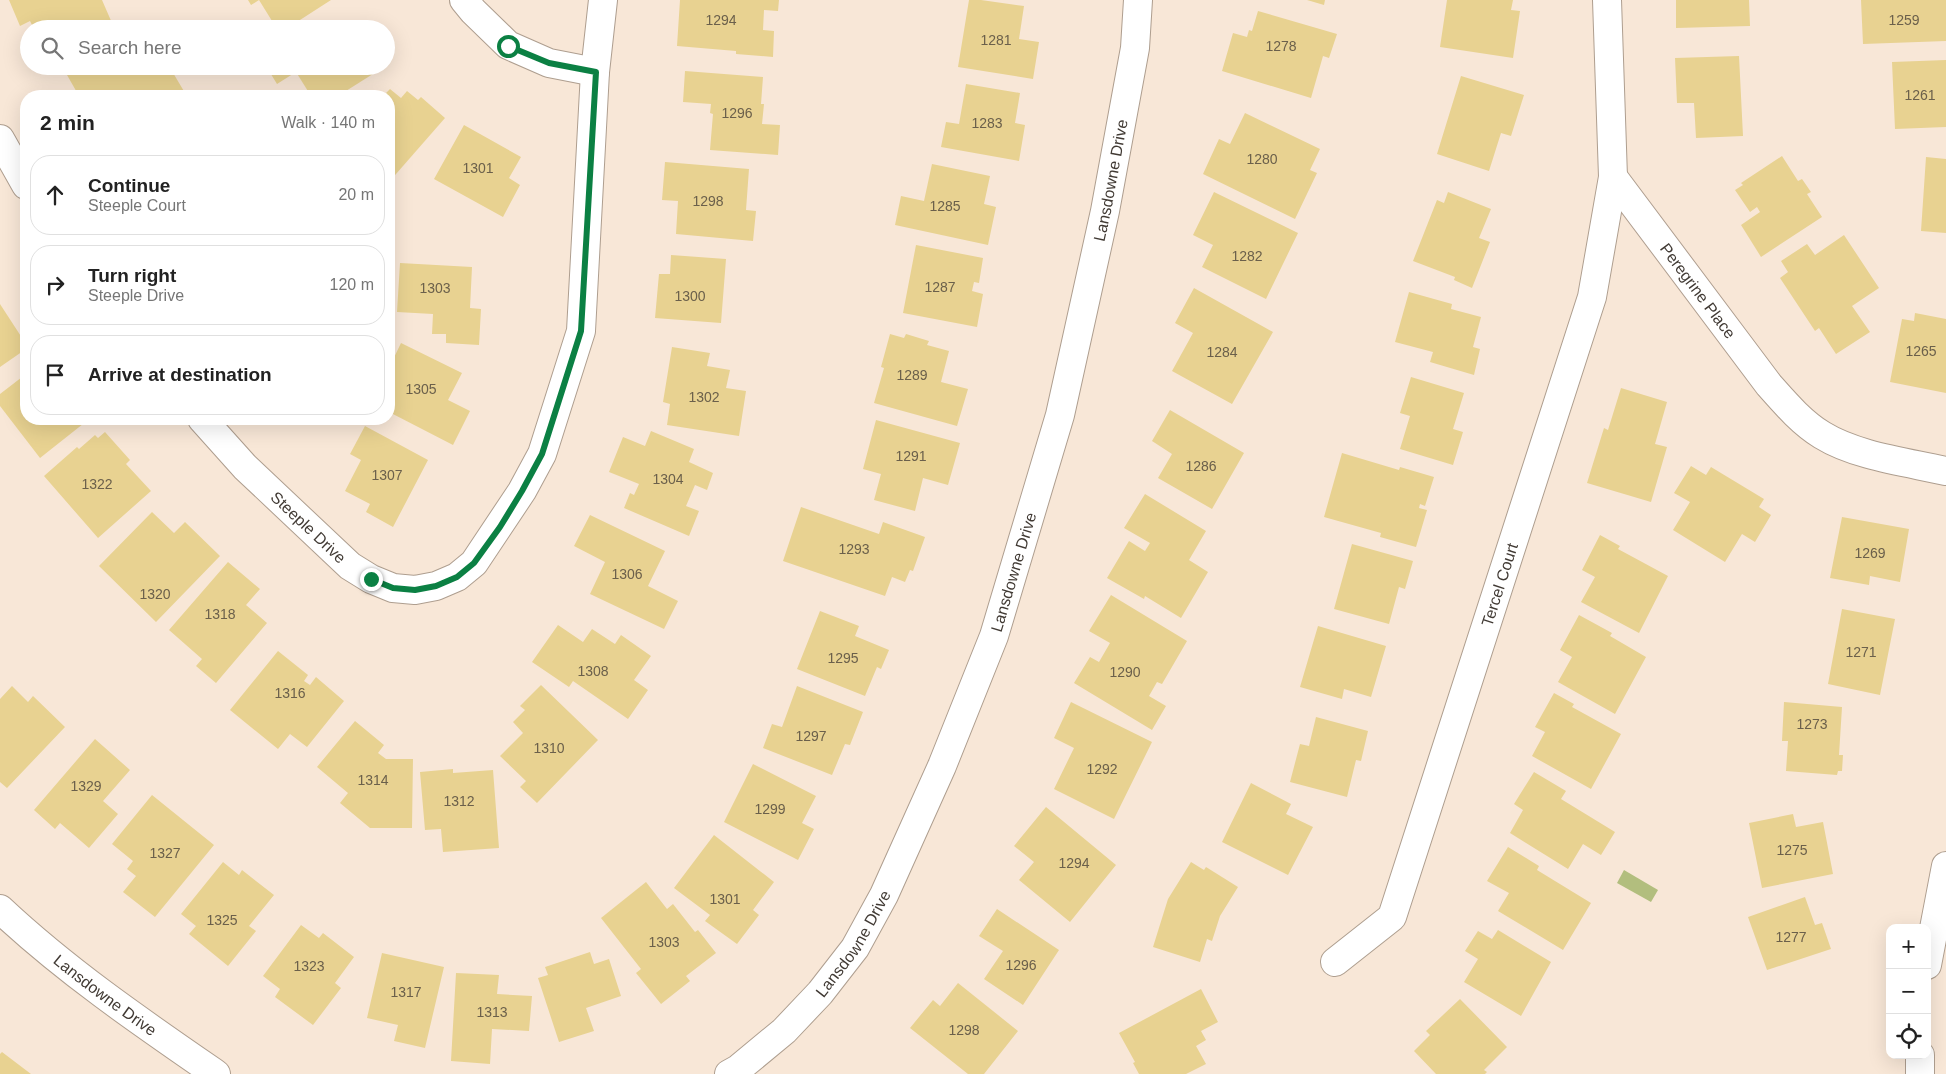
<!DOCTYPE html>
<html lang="en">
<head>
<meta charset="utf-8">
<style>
  body { margin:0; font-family:Arial,sans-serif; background:#f2f2f2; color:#222 }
  .controls { position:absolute; right:15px; bottom:15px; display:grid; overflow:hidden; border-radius:10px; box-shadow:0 5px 20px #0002 }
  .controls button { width:45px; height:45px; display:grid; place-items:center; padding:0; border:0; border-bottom:1px solid #e0e0e0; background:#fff; color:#222; font:25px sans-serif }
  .stop { position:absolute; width:15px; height:15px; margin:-11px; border:4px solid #0b8043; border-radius:50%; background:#fff }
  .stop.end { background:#0b8043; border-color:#fff; box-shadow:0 1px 5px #0008 }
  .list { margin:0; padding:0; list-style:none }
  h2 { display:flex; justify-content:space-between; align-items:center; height:65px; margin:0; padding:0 20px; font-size:21px }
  h2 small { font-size:16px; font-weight:400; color:#767676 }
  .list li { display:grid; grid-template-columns:32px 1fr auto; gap:15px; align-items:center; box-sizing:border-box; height:80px; margin:0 10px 10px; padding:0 10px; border:1px solid #e0e0e0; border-radius:20px }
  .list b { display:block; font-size:19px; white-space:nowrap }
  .list p { margin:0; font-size:16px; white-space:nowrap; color:#767676 }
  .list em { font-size:16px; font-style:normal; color:#767676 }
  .icon { flex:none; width:28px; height:28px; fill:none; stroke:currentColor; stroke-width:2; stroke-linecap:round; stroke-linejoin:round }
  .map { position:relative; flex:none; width:1946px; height:1074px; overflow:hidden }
  .search { position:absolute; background:#fff; box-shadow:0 5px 20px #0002; left:20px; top:20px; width:375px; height:55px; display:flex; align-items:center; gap:12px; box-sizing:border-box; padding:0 18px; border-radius:28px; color:#767676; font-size:19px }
  .panel { position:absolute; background:#fff; box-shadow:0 5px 20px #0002; left:20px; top:90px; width:375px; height:335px; border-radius:20px }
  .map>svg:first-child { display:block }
</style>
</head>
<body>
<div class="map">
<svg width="1946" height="1074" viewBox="0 0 1946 1074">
  <rect width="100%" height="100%" fill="#f8e7d7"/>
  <!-- water -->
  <path fill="#b2be7e" d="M1624,870L1658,890L1651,902L1617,883Z"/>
  <!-- building -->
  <path fill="#e8d291" d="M9,0H102L112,23L100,29H34L30,21L20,26Z
    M248,0H331L286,29H277L259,0L251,5Z
    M680,0H779L778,11L764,10L763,30L774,31L773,57L736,54V51L677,46Z
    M969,0H981L1024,6L1019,39L1039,42L1033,79L958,67Z
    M1307,0H1325L1324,5Z
    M1447,0H1513L1511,10L1520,11L1513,58L1440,47Z
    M1676,0H1749L1750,26L1676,28Z
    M1861,0H1946V41L1863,44Z
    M1258,11L1337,34L1329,58L1323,56L1311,98L1222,71L1233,33L1247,37L1249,30L1252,31Z
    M1739,56L1743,136L1696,138L1694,103H1677L1675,58Z
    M1946,60V127L1895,129L1892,62Z
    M82,66H152L156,73L169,66L185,93L181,96H79L67,75Z
    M266,66H383L384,67L338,96H311L296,72L277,84Z
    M685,71L763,77L761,104H764L762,124L780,125L778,155L710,150L713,114L710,113L711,104L683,102Z
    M1461,76L1524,95L1511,136L1501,133L1489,171L1437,154Z
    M966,84L1020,93L1015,123L1025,125L1019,161L941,147L946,122L959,124Z
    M390,89L401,98L407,91L418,100L421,97L445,118L389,182V96H383Z
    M1245,113L1320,149L1310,170L1317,173L1295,219L1203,174L1219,139L1230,144Z
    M464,125L521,157L509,178L520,185L503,217L434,179Z
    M1782,156L1798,181L1802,179L1811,192L1807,194L1822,217L1761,257L1741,225L1760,212L1757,207L1750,212L1735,190L1743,185L1741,183Z
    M1926,157L1946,159V233L1921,231Z
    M665,162L749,169L746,210L756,211L753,241L676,234L678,201L662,200Z
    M932,164L990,176L984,204L996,207L988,245L895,225L901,196L924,201Z
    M1214,192L1298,233L1266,299L1202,267L1213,245L1193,235Z
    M1448,192L1491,209L1479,238L1490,242L1472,288L1454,280L1455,277L1413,261L1437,200L1444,203Z
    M1844,235L1879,288L1852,306L1870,332L1836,354L1819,328L1815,331L1780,278L1788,272L1781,261L1807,244L1815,255Z
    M916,245L983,258L979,283L974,282L972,291L983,294L977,327L903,313Z
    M671,255L726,259L721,323L655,318L659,274H670Z
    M400,263L472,267L470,308L481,309L479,345L446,343V334H432L433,314L397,312Z
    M1194,288L1273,332L1232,404L1172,371L1193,333L1175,323Z
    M1409,292L1452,304L1451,309L1481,317L1473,347L1480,349L1474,375L1430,362L1433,352L1395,342Z
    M0,304L26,344V349L0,367Z
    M1915,313L1946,319V393L1890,382L1902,319L1914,321Z
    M890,334L904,338L906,334L929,341L927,345L949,351L941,382L968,389L957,426L874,403L884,368L881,367Z
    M401,343L462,373L448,400L470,411L453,445L389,412V378L390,375L389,368Z
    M672,347L710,353L707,366L730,370L726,388L746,391L739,436L667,425L670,404L663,402Z
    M26,374V419H86L88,420L40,458L0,406V394Z
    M1411,377L1464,393L1453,429L1463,432L1453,465L1400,449L1410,416L1400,413Z
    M1621,388L1667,402L1655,444L1667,447L1651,502L1587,483L1604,428L1608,430Z
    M1170,410L1244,453L1212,509L1158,478L1172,454L1152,441Z
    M876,420L960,443L948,485L923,478L915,511L874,500L881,474L863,469Z
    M365,426L428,460L393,527L366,512L370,504L345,491L361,460L350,454Z
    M651,431L694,449L689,462L713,473L707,490L695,485L686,506L699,511L689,536L624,508L630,493L634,495L639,484L609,472L623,437L645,446Z
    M105,432L130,460L126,464L151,491L98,538L44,476L77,447L79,449L95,435L98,438Z
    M1342,453L1399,470L1400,467L1434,477L1425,506L1420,504L1419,508L1427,510L1416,547L1380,537L1381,533L1324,517Z
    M1691,466L1706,475L1711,467L1764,499L1759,507L1771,515L1755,542L1742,534L1725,562L1673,530L1690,502L1674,493Z
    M1145,494L1206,531L1189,560L1208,572L1181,618L1145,596L1144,599L1107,578L1129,541L1145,551L1150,543L1124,528Z
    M801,507L879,534L883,522L925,537L913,571L910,570L905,582L892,577L885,596L783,561Z
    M152,512L174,533L185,522L220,556L156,622L99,566Z
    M590,515L665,551L648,586L678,601L664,629L590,594L605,562L574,546Z
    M1842,517L1909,529L1900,582L1870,576L1869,585L1830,578Z
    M1600,535L1620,546L1618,549L1668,576L1639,633L1581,602L1595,577L1582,570Z
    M1352,544L1413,561L1405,589L1399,587L1389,624L1334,609Z
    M228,562L260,589L246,605L267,623L216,683L196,666L202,659L169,630Z
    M1111,595L1187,641L1162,684L1157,682L1149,696L1166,706L1152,730L1074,683L1090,657L1099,662L1110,643L1089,631Z
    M1842,609L1895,619L1880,695L1828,684Z
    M820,611L859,626L855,636L889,650L881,669L877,667L865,696L797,669Z
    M1579,615L1612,633L1610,636L1646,657L1615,714L1558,682L1572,657L1560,650Z
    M558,625L583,642L592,629L615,644L621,635L651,656L634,680L648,690L628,719L573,681L569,687L532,662Z
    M1318,626L1386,646L1371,697L1344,689L1342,699L1300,687Z
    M278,651L308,675L304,681L310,685L316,677L344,701L307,747L290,734L278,749L230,710Z
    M541,685L598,740L537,803L520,787L526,781L500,756L523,733L513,722L525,710L520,706Z
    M12,686L28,702L33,696L65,727L7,788L0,782V699Z
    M797,686L863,712L850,745L845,744L832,775L763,748L772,724L782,727Z
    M1554,693L1574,704L1572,707L1621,734L1591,789L1532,756L1545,732L1535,727Z
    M1071,702L1152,742L1114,819L1054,789L1074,748L1054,738Z
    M1784,702L1842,707L1839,755H1843L1842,771H1838L1837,775L1786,771L1788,741H1782Z
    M1316,717L1368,731L1361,761L1356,760L1347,797L1290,782L1300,744L1309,746Z
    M355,721L384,745L378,753L386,759H413L412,828H370L340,803L348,793L317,767Z
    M95,739L130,770L103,801L118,814L89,848L60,823L55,829L34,810Z
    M753,764L816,796L802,823L814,829L798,860L724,822Z
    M453,769V773L493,770L499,848L443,852L441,829L425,830L420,772Z
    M1534,772L1566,791L1561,799L1615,832L1601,855L1583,844L1568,869L1510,833L1523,810L1514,804Z
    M1251,783L1291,804L1286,814L1313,827L1288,875L1222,842Z
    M152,795L214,845L155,917L123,892L136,876L127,869L133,861L112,844Z
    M1046,807L1116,865L1070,922L1019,880L1034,862L1014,846Z
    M1793,814L1796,827L1823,822L1833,874L1762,888L1749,823Z
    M714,835L774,882L753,910L759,915L737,944L705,921L710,915L674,888Z
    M1508,847L1539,866L1537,870L1591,903L1563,950L1498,911L1509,893L1487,881Z
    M223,862L239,875L242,870L274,895L249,926L256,931L228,966L189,934L196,926L181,914Z
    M1191,862L1204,870L1206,867L1238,887L1220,916L1212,941L1207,939L1200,962L1153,947L1168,899Z
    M646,882L667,909L673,904L695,932L698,930L716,953L686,976L690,981L661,1004L636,973L641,969L601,918Z
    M1805,897L1815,925L1822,923L1831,949L1767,970L1748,917Z
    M997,909L1059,950L1023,1005L984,979L1003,951L979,936Z
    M301,925L319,938L323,933L354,957L335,983L341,988L313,1025L275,997L280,989L263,976Z
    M1498,930L1551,962L1521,1016L1464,982L1478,959L1465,951L1478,931L1492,939Z
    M590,952L594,964L609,959L621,996L586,1008L594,1031L559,1042L538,978L548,975L545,967Z
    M382,953L444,967L425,1048L394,1041L398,1025L367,1018Z
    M456,973L499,975L497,994L532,996L529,1031L492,1029L490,1064L451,1061Z
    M958,983L1018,1031L984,1074H968L910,1028L933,1000L940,1006Z
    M1201,989L1218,1022L1201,1031L1206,1040L1196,1046L1206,1064L1186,1074H1139L1133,1063L1135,1062L1119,1033Z
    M1460,999L1507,1047L1484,1070L1487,1072L1485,1074H1436L1414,1051L1430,1035L1426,1031Z
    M2,1052L31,1074H0V1054Z"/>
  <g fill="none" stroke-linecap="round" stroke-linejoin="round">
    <defs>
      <g id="minor">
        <path d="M464,0L473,11L508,45L549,63L595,72"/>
        <path d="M0,139L26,185"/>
        <path id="s1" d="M1613,177L1769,385C1785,403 1801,422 1822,435C1856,456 1906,462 1946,471"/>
        <path id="s2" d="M202,419L245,467L350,566L371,579L393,588L415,590L436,586L457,577L474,563L522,491L542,454L581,331L595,72L603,0"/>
        <path id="s3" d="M1335,962L1392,917L1592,297L1613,177L1607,0"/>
      </g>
      <g id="tertiary">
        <path id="s4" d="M0,909C66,971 142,1023 216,1074"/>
        <path d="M1927,965L1946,866"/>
        <path d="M1920,1055V1074"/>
        <path id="s5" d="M729,1074L738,1069L784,1031L820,993L855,948L884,895L942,766L994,636L1060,415L1105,211L1135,48L1138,0"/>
      </g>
    </defs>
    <!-- minor casing -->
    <use href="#minor" stroke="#ae9e8f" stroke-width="30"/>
    <!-- tertiary casing -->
    <use href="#tertiary" stroke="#ae9e8f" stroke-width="30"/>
    <!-- minor -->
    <use href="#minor" stroke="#fff" stroke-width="28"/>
    <!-- tertiary -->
    <use href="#tertiary" stroke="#fff" stroke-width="28"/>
  </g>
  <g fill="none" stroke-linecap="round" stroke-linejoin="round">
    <!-- route -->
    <path stroke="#0b8043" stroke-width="6" d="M371,579L393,588L415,590L436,586L457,577L474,563L500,527L522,491L542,454L581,331L596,72L549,63L508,46"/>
  </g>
  <g text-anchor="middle" stroke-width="4" stroke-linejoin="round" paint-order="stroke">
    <!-- number labels -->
    <g font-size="14" fill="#6b604b">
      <text x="721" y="25">1294</text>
      <text x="1904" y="25">1259</text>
      <text x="996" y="45">1281</text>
      <text x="1281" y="51">1278</text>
      <text x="1920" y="100">1261</text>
      <text x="737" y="118">1296</text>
      <text x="987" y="128">1283</text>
      <text x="1262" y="164">1280</text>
      <text x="478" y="173">1301</text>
      <text x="708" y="206">1298</text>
      <text x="945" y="211">1285</text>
      <text x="1247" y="261">1282</text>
      <text x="940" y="292">1287</text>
      <text x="435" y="293">1303</text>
      <text x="690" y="301">1300</text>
      <text x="1921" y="356">1265</text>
      <text x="1222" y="357">1284</text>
      <text x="912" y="380">1289</text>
      <text x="421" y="394">1305</text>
      <text x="704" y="402">1302</text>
      <text x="911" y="461">1291</text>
      <text x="1201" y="471">1286</text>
      <text x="387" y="480">1307</text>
      <text x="668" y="484">1304</text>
      <text x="97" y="489">1322</text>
      <text x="854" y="554">1293</text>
      <text x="1870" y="558">1269</text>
      <text x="627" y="579">1306</text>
      <text x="155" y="599">1320</text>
      <text x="220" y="619">1318</text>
      <text x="1861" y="657">1271</text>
      <text x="843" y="663">1295</text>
      <text x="593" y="676">1308</text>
      <text x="1125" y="677">1290</text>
      <text x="290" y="698">1316</text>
      <text x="1812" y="729">1273</text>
      <text x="811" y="741">1297</text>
      <text x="549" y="753">1310</text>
      <text x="1102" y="774">1292</text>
      <text x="373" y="785">1314</text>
      <text x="86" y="791">1329</text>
      <text x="459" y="806">1312</text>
      <text x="770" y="814">1299</text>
      <text x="1792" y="855">1275</text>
      <text x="165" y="858">1327</text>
      <text x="1074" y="868">1294</text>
      <text x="725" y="904">1301</text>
      <text x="222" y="925">1325</text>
      <text x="1791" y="942">1277</text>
      <text x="664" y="947">1303</text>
      <text x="1021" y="970">1296</text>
      <text x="309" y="971">1323</text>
      <text x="406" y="997">1317</text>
      <text x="492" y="1017">1313</text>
      <text x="964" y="1035">1298</text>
    </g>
    <!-- street labels -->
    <g font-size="16" fill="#413a34" stroke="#fff">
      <text dy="6" stroke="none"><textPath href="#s5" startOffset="992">Lansdowne Drive</textPath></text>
      <text dy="6" stroke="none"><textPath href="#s1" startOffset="142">Peregrine Place</textPath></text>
      <text dy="6" stroke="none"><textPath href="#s2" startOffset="152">Steeple Drive</textPath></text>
      <text dy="6" stroke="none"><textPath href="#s5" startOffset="588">Lansdowne Drive</textPath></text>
      <text dy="6" stroke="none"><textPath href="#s3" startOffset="422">Tercel Court</textPath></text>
      <text dy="6" stroke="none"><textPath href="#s5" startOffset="182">Lansdowne Drive</textPath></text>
      <text dy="6" stroke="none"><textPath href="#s4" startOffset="136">Lansdowne Drive</textPath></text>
    </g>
  </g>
</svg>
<div class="controls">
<button>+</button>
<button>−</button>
<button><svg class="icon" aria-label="locate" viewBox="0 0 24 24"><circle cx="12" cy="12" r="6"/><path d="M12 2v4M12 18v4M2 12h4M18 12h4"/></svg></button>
</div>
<div class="stop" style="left:508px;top:46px"></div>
<div class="stop end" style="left:371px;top:579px"></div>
<div class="search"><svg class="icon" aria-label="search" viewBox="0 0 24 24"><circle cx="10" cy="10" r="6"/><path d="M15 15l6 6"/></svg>Search here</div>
<section class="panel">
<h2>2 min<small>Walk · 140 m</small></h2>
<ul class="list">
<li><svg class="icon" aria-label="ahead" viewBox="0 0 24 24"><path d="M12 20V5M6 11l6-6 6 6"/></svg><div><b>Continue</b><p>Steeple Court</p></div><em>20 m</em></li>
<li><svg class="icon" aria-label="right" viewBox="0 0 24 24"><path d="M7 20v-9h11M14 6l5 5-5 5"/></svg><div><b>Turn right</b><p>Steeple Drive</p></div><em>120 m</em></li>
<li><svg class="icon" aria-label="arrive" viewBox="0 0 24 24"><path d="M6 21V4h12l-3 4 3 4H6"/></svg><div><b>Arrive at destination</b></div></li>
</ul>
</section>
</div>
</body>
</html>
